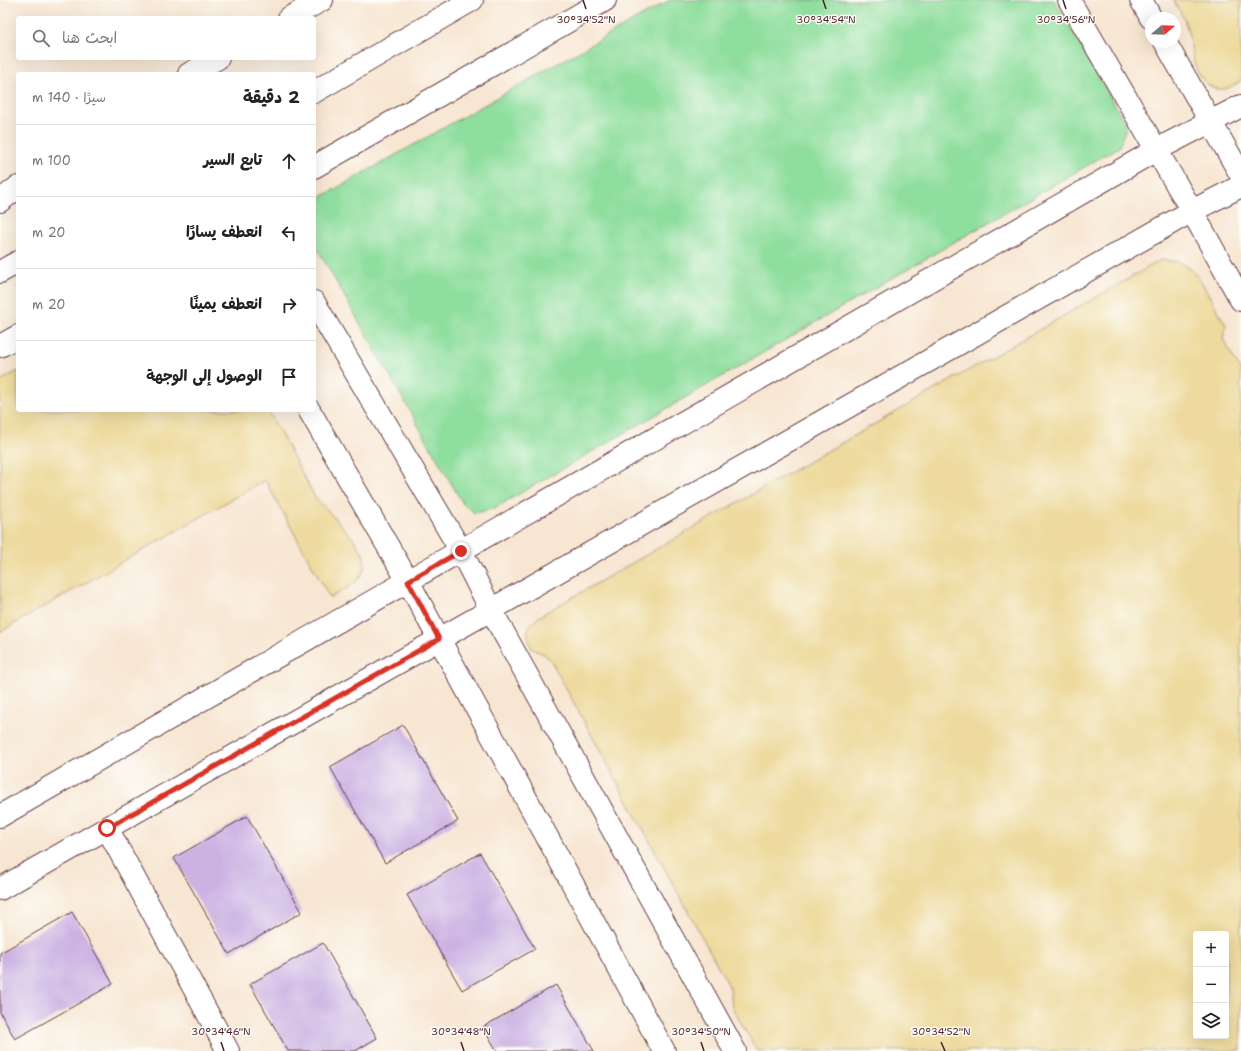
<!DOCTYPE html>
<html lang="ar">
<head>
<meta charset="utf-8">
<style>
  body { margin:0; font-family:"Shantell Sans","Playpen Sans Arabic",sans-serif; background:#f2f2f2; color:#222; direction:rtl }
  .controls { position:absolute; right:12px; bottom:12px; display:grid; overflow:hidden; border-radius:4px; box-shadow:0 4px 16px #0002 }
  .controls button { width:36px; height:36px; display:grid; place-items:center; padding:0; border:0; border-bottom:1px solid #e0e0e0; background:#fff; color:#222; font:20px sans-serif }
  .compass { position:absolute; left:1145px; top:12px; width:36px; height:36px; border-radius:50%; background:#fff; box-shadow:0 4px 16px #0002; rotate:71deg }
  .stop { position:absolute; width:12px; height:12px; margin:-9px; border:3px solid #d93025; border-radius:50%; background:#fff }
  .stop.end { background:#d93025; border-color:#fff; box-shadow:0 1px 4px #0008 }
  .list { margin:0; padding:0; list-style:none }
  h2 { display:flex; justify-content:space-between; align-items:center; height:52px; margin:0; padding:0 16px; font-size:17px }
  h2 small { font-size:13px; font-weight:400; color:#767676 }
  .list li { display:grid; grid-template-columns:26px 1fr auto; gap:12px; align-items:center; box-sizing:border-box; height:72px; padding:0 16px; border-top:1px solid #e0e0e0 }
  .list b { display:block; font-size:15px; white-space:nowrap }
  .list em { font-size:13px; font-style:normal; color:#767676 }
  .icon { flex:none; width:22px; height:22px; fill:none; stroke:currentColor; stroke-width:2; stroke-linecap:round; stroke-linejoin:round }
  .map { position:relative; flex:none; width:1241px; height:1051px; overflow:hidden; direction:ltr }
  .search { position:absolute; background:#fff; box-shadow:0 4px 16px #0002; left:16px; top:16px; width:300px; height:44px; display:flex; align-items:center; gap:10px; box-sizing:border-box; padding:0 14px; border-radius:4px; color:#767676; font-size:15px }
  .panel { position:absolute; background:#fff; box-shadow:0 4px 16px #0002; left:16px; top:72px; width:300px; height:340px; border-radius:4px; direction:rtl }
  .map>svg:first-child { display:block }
</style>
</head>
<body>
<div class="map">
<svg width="1241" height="1051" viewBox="0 0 1241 1051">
  <rect width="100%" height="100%" fill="#fdfcf7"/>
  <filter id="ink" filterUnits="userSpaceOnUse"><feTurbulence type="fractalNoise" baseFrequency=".025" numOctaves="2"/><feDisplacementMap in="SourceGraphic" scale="8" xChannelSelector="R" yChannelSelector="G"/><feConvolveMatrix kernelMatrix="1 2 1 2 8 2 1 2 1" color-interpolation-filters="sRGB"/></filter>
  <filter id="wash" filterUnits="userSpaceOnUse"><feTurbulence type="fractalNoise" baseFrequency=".012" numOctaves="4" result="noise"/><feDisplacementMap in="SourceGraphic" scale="16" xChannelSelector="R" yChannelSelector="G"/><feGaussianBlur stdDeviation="0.9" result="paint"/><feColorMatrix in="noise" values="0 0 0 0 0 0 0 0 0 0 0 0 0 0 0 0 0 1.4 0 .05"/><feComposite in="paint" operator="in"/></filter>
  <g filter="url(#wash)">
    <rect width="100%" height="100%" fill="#f7e6d2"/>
    <!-- green -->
    <path fill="#8ede9d" stroke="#6c7e64" d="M670,0H1054L1127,126L1119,147L493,509L475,513L463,504L314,243V201Z"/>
    <!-- sand -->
    <path fill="#eeda9e" stroke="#9c7c64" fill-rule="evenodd" d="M1173,0H1241V81C1229,88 1223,93 1210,86C1190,74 1193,44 1186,25C1183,16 1178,8 1173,0Z
      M1161,260L1179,262L1188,267L1198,276L1226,325L1223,339L1241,371V1051H757L732,1007L730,988L550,659L542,653L532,649C523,629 528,625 545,613ZM1196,934H1226V1036H1196Z
      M18,371V410H268L315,497L352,537L361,550L364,557L365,567L361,576L354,584L330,598L265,480L0,632V381Z"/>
    <g id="blocks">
      <!-- building -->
      <path fill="#cbb2e3" d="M403,725L458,821L385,863L330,767Z
        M247,816L302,912L229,954L174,858Z
        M480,853L535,949L462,990L407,895Z
        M72,912L113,984L15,1039L0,1012V953Z
        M323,943L377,1038L355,1051H288L250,984Z
        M556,985L594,1051H497L483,1027Z"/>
    </g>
  </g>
  <g filter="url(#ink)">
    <use href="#blocks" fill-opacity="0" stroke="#643d44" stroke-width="1"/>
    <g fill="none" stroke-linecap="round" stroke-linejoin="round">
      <defs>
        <path id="minor" d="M1069,0L1192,211L1241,300
          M1141,0L1151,18
          M289,18L322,0
          M1165,42L1241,175
          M189,74L218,58
          M314,92L472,0
          M314,167L605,0
          M0,201L18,187
          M0,272L18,262
          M314,302L461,551L491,610L735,1051
          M0,346L18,336
          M309,410L408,581L439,639L664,1051
          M0,816L1156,150L1241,106
          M107,828L228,1051
          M0,889L1192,211L1241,186"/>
      </defs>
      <!-- minor casing -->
      <use href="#minor" stroke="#643d44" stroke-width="24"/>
      <!-- minor -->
      <use href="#minor" stroke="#fff" stroke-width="22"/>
    </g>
  </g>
  <g fill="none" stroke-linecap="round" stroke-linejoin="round" filter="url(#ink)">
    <!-- route -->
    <path stroke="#d93025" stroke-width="5" d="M107,828L439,639L408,581L461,551"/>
  </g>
  <!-- ticks -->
  <path fill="none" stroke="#4a1f2b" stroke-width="1.5" d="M583,0L586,9M823,0L826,9M1063,0L1066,9M221,1042L224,1051M461,1042L464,1051M701,1042L704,1051M941,1042L945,1051"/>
  <g font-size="10" text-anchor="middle" fill="#4a1f2b" stroke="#fdfcf7" stroke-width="3" stroke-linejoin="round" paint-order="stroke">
    <text x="586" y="23">30°34'52"N</text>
    <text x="826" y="23">30°34'54"N</text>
    <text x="1066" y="23">30°34'56"N</text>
    <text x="221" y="1035">30°34'46"N</text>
    <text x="461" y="1035">30°34'48"N</text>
    <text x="701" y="1035">30°34'50"N</text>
    <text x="941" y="1035">30°34'52"N</text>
  </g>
</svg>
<div class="controls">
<button>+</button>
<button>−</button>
<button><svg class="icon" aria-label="layers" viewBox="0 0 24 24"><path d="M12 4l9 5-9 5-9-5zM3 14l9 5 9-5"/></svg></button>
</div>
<svg class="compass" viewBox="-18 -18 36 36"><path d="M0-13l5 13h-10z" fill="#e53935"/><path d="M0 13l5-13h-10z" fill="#767676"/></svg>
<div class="stop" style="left:107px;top:828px"></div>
<div class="stop end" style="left:461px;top:551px"></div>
<div class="search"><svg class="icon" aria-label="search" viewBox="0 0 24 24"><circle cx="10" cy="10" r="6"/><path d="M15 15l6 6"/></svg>ابحث هنا</div>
<section class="panel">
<h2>2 دقيقة<small>سيرًا · 140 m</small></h2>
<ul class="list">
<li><svg class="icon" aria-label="ahead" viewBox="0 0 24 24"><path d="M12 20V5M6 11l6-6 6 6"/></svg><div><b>تابع السير</b></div><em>100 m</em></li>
<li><svg class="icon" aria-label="left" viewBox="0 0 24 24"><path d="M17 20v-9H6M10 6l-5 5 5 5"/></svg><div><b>انعطف يسارًا</b></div><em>20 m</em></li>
<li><svg class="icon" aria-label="right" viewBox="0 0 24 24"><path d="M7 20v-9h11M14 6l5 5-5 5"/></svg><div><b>انعطف يمينًا</b></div><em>20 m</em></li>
<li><svg class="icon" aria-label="arrive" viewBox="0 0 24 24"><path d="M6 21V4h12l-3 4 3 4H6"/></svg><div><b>الوصول إلى الوجهة</b></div></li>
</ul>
</section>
</div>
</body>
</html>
